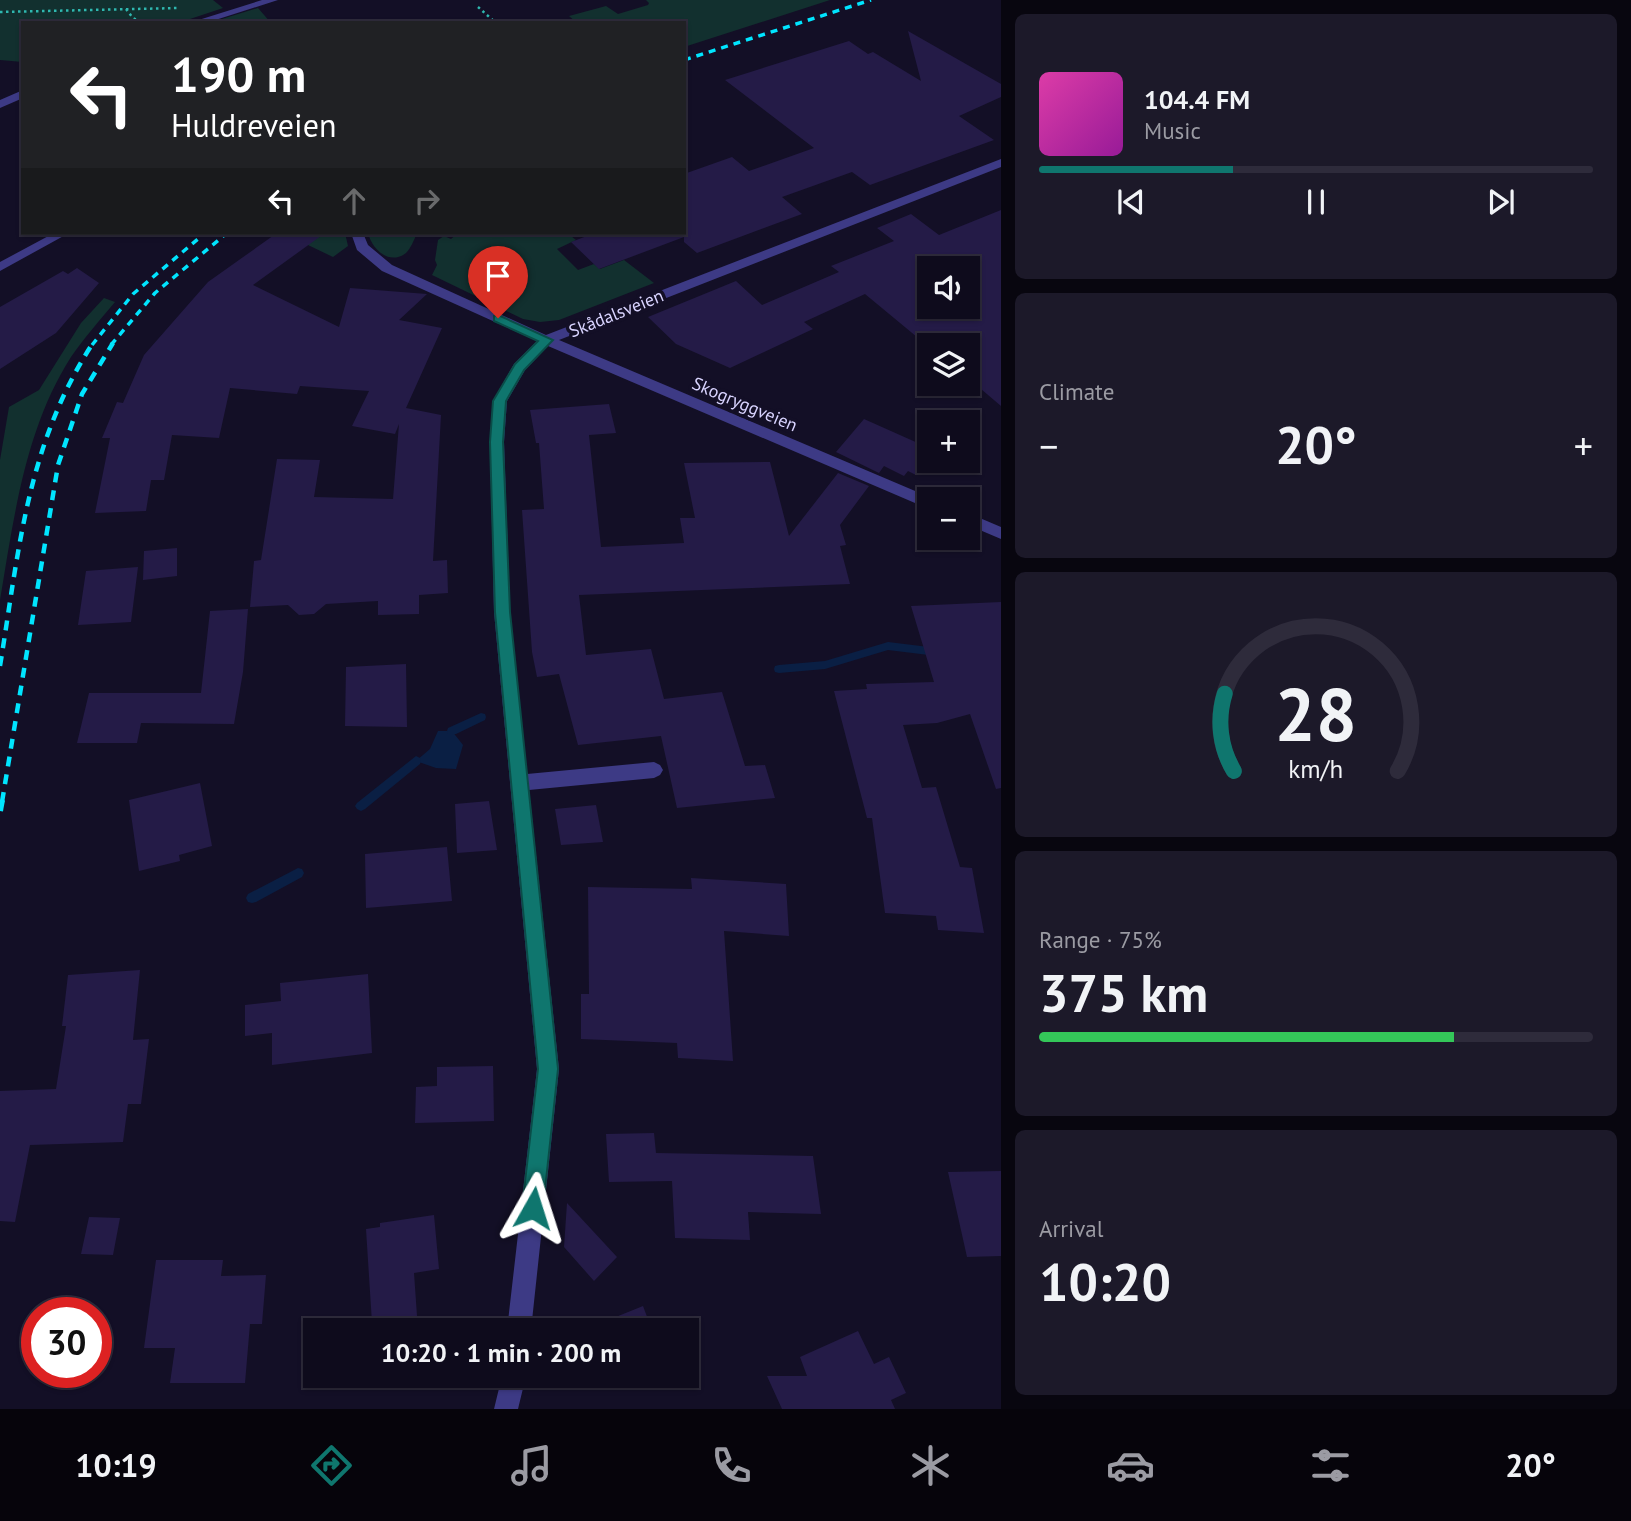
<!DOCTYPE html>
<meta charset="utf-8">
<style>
:root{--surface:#0e0b1c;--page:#1c1929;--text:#f1f3f6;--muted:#9b9ba3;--line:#2e2b3b;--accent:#0f766e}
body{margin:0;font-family:"PT Sans",sans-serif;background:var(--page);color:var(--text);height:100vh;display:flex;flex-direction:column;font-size:26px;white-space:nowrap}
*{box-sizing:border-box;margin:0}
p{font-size:23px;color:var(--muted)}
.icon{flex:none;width:38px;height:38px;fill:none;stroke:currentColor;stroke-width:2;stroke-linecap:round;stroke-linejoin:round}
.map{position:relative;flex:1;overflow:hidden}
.panel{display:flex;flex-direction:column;gap:14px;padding:14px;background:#08060f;width:630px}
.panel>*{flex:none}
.guide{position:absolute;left:21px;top:21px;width:665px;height:214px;border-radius:0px;box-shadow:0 2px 5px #0004,0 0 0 2px var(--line);background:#202124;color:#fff;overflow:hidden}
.controls{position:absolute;left:917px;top:256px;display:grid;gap:14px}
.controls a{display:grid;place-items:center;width:63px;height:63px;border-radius:0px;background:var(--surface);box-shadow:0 2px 5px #0004,0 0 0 2px var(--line);font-size:35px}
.speed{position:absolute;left:21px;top:1297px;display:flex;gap:14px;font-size:35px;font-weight:700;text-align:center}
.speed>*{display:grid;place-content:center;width:91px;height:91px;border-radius:50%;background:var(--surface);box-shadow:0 2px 5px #0004,0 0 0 2px var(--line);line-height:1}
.speed .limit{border:10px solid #d22;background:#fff;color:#111}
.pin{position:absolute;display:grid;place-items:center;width:60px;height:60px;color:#fff;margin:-72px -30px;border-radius:50% 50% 50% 0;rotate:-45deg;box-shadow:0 0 7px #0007}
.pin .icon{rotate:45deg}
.me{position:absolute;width:77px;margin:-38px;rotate:6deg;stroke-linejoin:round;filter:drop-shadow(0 0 5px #0008)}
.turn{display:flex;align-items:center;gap:24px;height:147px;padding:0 35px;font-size:32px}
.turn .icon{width:91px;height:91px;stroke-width:2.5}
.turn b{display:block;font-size:49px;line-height:60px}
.lanes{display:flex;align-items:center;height:66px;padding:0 35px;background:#0003;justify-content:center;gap:35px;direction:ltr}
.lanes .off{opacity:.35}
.big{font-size:52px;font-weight:700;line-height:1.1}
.panel .widget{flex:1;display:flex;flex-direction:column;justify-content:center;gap:10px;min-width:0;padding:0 24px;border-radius:10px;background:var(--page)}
.panel .dial{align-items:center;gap:0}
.dial svg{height:182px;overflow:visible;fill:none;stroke:var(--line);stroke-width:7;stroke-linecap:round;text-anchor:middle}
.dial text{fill:var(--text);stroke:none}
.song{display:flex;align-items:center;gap:21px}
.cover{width:84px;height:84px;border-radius:10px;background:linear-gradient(135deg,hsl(320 70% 55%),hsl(300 70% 35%))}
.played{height:7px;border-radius:4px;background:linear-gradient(90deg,var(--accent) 35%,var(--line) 35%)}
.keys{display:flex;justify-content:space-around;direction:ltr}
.heat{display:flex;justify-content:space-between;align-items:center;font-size:38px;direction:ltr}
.charge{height:10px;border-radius:5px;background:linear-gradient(90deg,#34c759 75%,var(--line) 0)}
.trip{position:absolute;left:303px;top:1318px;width:396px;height:70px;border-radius:0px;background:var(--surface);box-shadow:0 2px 5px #0004,0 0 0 2px var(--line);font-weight:700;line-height:70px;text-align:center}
.tab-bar{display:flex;height:112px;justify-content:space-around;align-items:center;background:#06040b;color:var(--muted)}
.tab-bar .icon{width:49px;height:49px}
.tab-bar .on{color:var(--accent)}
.tab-bar b{font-size:32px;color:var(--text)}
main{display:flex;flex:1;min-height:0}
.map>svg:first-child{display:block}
</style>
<main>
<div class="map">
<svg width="1001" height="1409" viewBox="0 0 1001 1409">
<rect width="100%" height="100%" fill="#130f26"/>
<path fill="#12302f" d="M 0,0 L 213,0 L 223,8 L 178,23 L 23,23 L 23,62 L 0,60 Z
M 646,0 L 830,0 L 684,47 L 684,23 L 577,23 L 569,16 L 606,6 L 618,14 L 648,5 L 649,3 Z
M 258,8 L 271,23 L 209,23 Z
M 283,233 L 307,233 L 312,235 L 345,233 L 348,246 L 333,257 Z
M 368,233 L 417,233 C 414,240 411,248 406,253 C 389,266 372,249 368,233 Z
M 458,233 L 567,233 L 576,240 L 557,249 L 578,270 L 594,264 L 600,269 L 624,260 L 654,283 L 559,320 L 540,322 L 523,319 L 432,275 L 437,265 L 435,260 L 438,240 L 444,236 L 451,239 Z
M 104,298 L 115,302 C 100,320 84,338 71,357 C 25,429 14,517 0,600 L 0,460 L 9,407 L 39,390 L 81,323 Z"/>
<path fill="#0a1f44" d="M 438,731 L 452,731 L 463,745 L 456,769 L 436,768 L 416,761 L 430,749 Z"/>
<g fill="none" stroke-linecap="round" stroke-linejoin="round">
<path fill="#0a1f44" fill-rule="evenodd" d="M 888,642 L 937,648 L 942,652 L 937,656 L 888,650 L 825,669 L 779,673 L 775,672 L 774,669 L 775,666 L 779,665 L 825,661 Z
M 481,713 L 485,714 L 486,717 L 485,720 L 456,734 L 448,734 L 447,731 L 448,728 Z
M 416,756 L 420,758 L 421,761 L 420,764 L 365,809 L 361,811 L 357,809 L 355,806 L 357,803 Z
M 298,868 L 302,869 L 304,873 L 302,877 L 256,902 L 252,903 L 248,902 L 246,898 L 248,894 Z"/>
</g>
<path fill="#241b47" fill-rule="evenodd" d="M 908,31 L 1001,84 L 1001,97 L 959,116 L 994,140 L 870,185 L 852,172 L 782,197 L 802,214 L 697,253 L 684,242 L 684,237 L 599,269 L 571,242 L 595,233 L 684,233 L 684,174 L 732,157 L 749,171 L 814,148 L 725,80 L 849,41 L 868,54 L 873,52 L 921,81 Z
M 1001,210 L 1001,406 L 968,378 L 968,345 L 929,347 L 865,294 L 804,322 L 813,329 L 730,368 L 676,344 L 648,317 L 736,281 L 762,305 L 839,272 L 831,266 L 894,241 L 877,228 L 911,214 L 939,235 ZM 929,268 L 968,268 L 968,306 L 929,306 Z
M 277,233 L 325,233 L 253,285 L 339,327 L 350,288 L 427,294 L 399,320 L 442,328 L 406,408 L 441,415 L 433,561 L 447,560 L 448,593 L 419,595 L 419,614 L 378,615 L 378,601 L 326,604 L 314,614 L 299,615 L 288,605 L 250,607 L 254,561 L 261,560 L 277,459 L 320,460 L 314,497 L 393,499 L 399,424 L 395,434 L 352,426 L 369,391 L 300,386 L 297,394 L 230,388 L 219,438 L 172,435 L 164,480 L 151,480 L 146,511 L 95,513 L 110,438 L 102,438 L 117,402 L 123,403 L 144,355 L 208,282 Z
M 77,268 L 99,283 L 56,333 L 0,369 L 0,307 L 63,271 L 68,274 Z
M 609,404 L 616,433 L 589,435 L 601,547 L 684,543 L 680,518 L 695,518 L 684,463 L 770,462 L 789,536 L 838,473 L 869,486 L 840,525 L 846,545 L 840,546 L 850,584 L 579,595 L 586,655 L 651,649 L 664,699 L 722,692 L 745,766 L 765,765 L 775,798 L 677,808 L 661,736 L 578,745 L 559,674 L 537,677 L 532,652 L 522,510 L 544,509 L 539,443 L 536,443 L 530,410 Z
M 864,419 L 929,448 L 929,458 L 916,475 L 908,471 L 904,476 L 884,466 L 879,473 L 836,452 Z
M 177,548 L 177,576 L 143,580 L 144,551 Z
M 138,567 L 131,622 L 78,625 L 86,571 Z
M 1001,602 L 1001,788 L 996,789 L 970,714 L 937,723 L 903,725 L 922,788 L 936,787 L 960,867 L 972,868 L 984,933 L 938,930 L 936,916 L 885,913 L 872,818 L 867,818 L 834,691 L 867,689 L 866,684 L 934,682 L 911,606 Z
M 248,609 L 243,672 L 234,724 L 141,723 L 137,743 L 77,743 L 89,693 L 201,693 L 210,611 Z
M 406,664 L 407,727 L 345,726 L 346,667 Z
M 200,783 L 212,846 L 179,855 L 180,861 L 139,871 L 129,800 Z
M 489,801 L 497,850 L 457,853 L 455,804 Z
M 596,805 L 603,842 L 561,845 L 555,809 Z
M 447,847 L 452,901 L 366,908 L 365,854 Z
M 691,878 L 786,884 L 789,936 L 724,931 L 733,1061 L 678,1058 L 677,1043 L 581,1039 L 581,994 L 589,994 L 588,887 L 692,889 Z
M 140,970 L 133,1040 L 149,1039 L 141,1104 L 128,1104 L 123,1142 L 30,1145 L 15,1222 L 0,1221 L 0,1091 L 56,1089 L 66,1026 L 62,1026 L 68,975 Z
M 368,974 L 372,1053 L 272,1065 L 272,1033 L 245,1036 L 245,1005 L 281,1001 L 280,983 Z
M 493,1066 L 494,1121 L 415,1123 L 416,1087 L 437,1086 L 437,1067 Z
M 654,1133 L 656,1153 L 813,1156 L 821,1214 L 748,1212 L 750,1240 L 675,1238 L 672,1181 L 609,1182 L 606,1134 Z
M 1001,1171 L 1001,1256 L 967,1257 L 948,1172 Z
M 567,1203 L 617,1257 L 594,1281 L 564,1247 Z
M 434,1215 L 439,1269 L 414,1273 L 418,1330 L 346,1330 L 372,1323 L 366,1229 L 380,1227 L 380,1223 Z
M 89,1217 L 120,1218 L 113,1255 L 81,1254 Z
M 156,1260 L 223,1260 L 221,1276 L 266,1275 L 262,1324 L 250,1324 L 245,1383 L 170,1383 L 175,1348 L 144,1348 Z
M 643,1306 L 652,1330 L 597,1330 L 596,1325 Z
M 858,1331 L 874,1364 L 889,1357 L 906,1393 L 891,1400 L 895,1409 L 782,1409 L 767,1376 L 807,1376 L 800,1357 Z
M 349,1376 L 421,1376 L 349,1386 Z
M 614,1376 L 654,1376 L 620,1390 Z"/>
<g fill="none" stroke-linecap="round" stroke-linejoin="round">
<path stroke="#2fb8b0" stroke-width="2.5" stroke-dasharray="2.5 3.5" stroke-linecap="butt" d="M 478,7 L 496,23
M 126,9 L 133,18 L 143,23
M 0,12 L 179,8"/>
<path fill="#3d3a85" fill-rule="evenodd" d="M 262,0 L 278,0 L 206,23 L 189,23 Z
M 23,90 L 23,98 L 0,108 L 0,100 Z
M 1001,159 L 1001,167 L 559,340 L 934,499 L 929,499 L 929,509 L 548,346 L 525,370 L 507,401 L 504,442 L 510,612 L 527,774 L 654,762 L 660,765 L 663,770 L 660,775 L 654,778 L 529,790 L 559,1069 L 531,1330 L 507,1330 L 537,1069 L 494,612 L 490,442 L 493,401 L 514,364 L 537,341 L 382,271 L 357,250 L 351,233 L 363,233 L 368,245 L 392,265 L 546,335 Z
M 54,233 L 69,233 L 0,271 L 0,262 Z
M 968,513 L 1001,527 L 1001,539 L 968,525 Z
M 502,1376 L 526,1376 L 518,1409 L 494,1409 Z"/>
<path stroke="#00e5ff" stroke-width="3.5" stroke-dasharray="7 6" stroke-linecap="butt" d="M 684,60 L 871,0
M 92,345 L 133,294 L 205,233
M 111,345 L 155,293 L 227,233"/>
<path stroke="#00e5ff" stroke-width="4.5" stroke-dasharray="10 8" stroke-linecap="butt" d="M 0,666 C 19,550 27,444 93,343
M 2,802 L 58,465 L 82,394 L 113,343"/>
<path stroke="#00e5ff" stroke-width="6" stroke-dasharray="13 10" stroke-linecap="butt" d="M 0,811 L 2,800"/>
</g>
<path fill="#0f766e" stroke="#0a4d48" stroke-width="2" d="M 498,315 L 553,340 L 524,370 L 506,401 L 503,442 L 510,612 L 558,1069 L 543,1208 L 540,1215 L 533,1218 L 525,1215 L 522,1208 L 538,1069 L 495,612 L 490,442 L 493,401 L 515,364 L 538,341 L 494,321 L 494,316 Z"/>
<g text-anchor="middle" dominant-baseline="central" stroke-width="7" stroke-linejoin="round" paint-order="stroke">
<g font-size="18" fill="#d9d4ff" stroke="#130f26">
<text transform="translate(616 313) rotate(-22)">Skådalsveien</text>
<text transform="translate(745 404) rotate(23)">Skogryggveien</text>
</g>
</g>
</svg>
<div class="controls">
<a><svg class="icon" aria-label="sound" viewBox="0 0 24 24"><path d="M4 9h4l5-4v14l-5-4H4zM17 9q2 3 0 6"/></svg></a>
<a><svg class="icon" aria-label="layers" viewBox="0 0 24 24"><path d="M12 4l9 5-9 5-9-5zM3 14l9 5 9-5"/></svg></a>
<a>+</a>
<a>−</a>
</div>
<div class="speed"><div class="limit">30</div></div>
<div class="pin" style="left:498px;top:318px;background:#d93025"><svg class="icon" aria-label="arrive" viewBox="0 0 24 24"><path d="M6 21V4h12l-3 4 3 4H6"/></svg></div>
<svg class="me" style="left:533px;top:1208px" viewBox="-20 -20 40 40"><path d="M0-17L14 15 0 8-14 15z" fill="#0f766e" stroke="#fff" stroke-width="4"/></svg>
<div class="trip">10:20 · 1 min · 200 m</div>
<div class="guide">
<div class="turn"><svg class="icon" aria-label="left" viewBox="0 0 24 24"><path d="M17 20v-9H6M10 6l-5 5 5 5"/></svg><div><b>190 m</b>Huldreveien</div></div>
<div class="lanes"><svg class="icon" aria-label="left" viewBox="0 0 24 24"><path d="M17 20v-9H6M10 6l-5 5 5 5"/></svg><svg class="icon off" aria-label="ahead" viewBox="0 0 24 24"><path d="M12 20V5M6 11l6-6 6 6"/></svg><svg class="icon off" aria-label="right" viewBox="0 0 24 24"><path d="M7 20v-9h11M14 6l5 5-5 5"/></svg></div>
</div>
</div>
<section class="panel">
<div class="widget">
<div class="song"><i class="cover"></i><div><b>104.4 FM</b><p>Music</p></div></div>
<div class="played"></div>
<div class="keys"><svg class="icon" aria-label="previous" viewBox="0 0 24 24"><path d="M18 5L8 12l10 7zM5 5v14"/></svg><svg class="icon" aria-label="pause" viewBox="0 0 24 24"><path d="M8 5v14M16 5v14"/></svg><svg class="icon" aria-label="next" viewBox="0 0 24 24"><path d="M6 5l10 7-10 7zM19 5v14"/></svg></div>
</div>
<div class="widget"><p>Climate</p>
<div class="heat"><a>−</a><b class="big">20°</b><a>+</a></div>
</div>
<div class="widget dial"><svg viewBox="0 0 100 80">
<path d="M14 69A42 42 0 1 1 86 69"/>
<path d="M14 69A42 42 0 0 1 10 35" stroke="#0f766e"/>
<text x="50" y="56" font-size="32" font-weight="700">28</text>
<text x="50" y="72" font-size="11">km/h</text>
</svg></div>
<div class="widget"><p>Range · 75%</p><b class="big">375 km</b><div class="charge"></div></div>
<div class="widget"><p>Arrival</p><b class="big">10:20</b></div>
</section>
</main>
<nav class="tab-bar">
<b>10:19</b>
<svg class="icon on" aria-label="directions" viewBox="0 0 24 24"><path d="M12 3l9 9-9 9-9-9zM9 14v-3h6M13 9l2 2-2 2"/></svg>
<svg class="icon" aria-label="music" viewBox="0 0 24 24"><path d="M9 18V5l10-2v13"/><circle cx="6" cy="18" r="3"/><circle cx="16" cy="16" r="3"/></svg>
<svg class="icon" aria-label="phone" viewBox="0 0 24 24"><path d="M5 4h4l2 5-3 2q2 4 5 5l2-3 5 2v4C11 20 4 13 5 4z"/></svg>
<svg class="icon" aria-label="climate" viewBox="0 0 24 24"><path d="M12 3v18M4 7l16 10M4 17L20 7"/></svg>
<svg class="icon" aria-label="car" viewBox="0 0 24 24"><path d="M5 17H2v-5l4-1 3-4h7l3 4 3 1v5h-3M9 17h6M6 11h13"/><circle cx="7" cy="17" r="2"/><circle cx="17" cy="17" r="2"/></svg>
<svg class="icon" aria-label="filters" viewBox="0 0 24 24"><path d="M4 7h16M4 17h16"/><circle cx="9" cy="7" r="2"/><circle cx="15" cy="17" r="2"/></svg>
<b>20°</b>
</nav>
